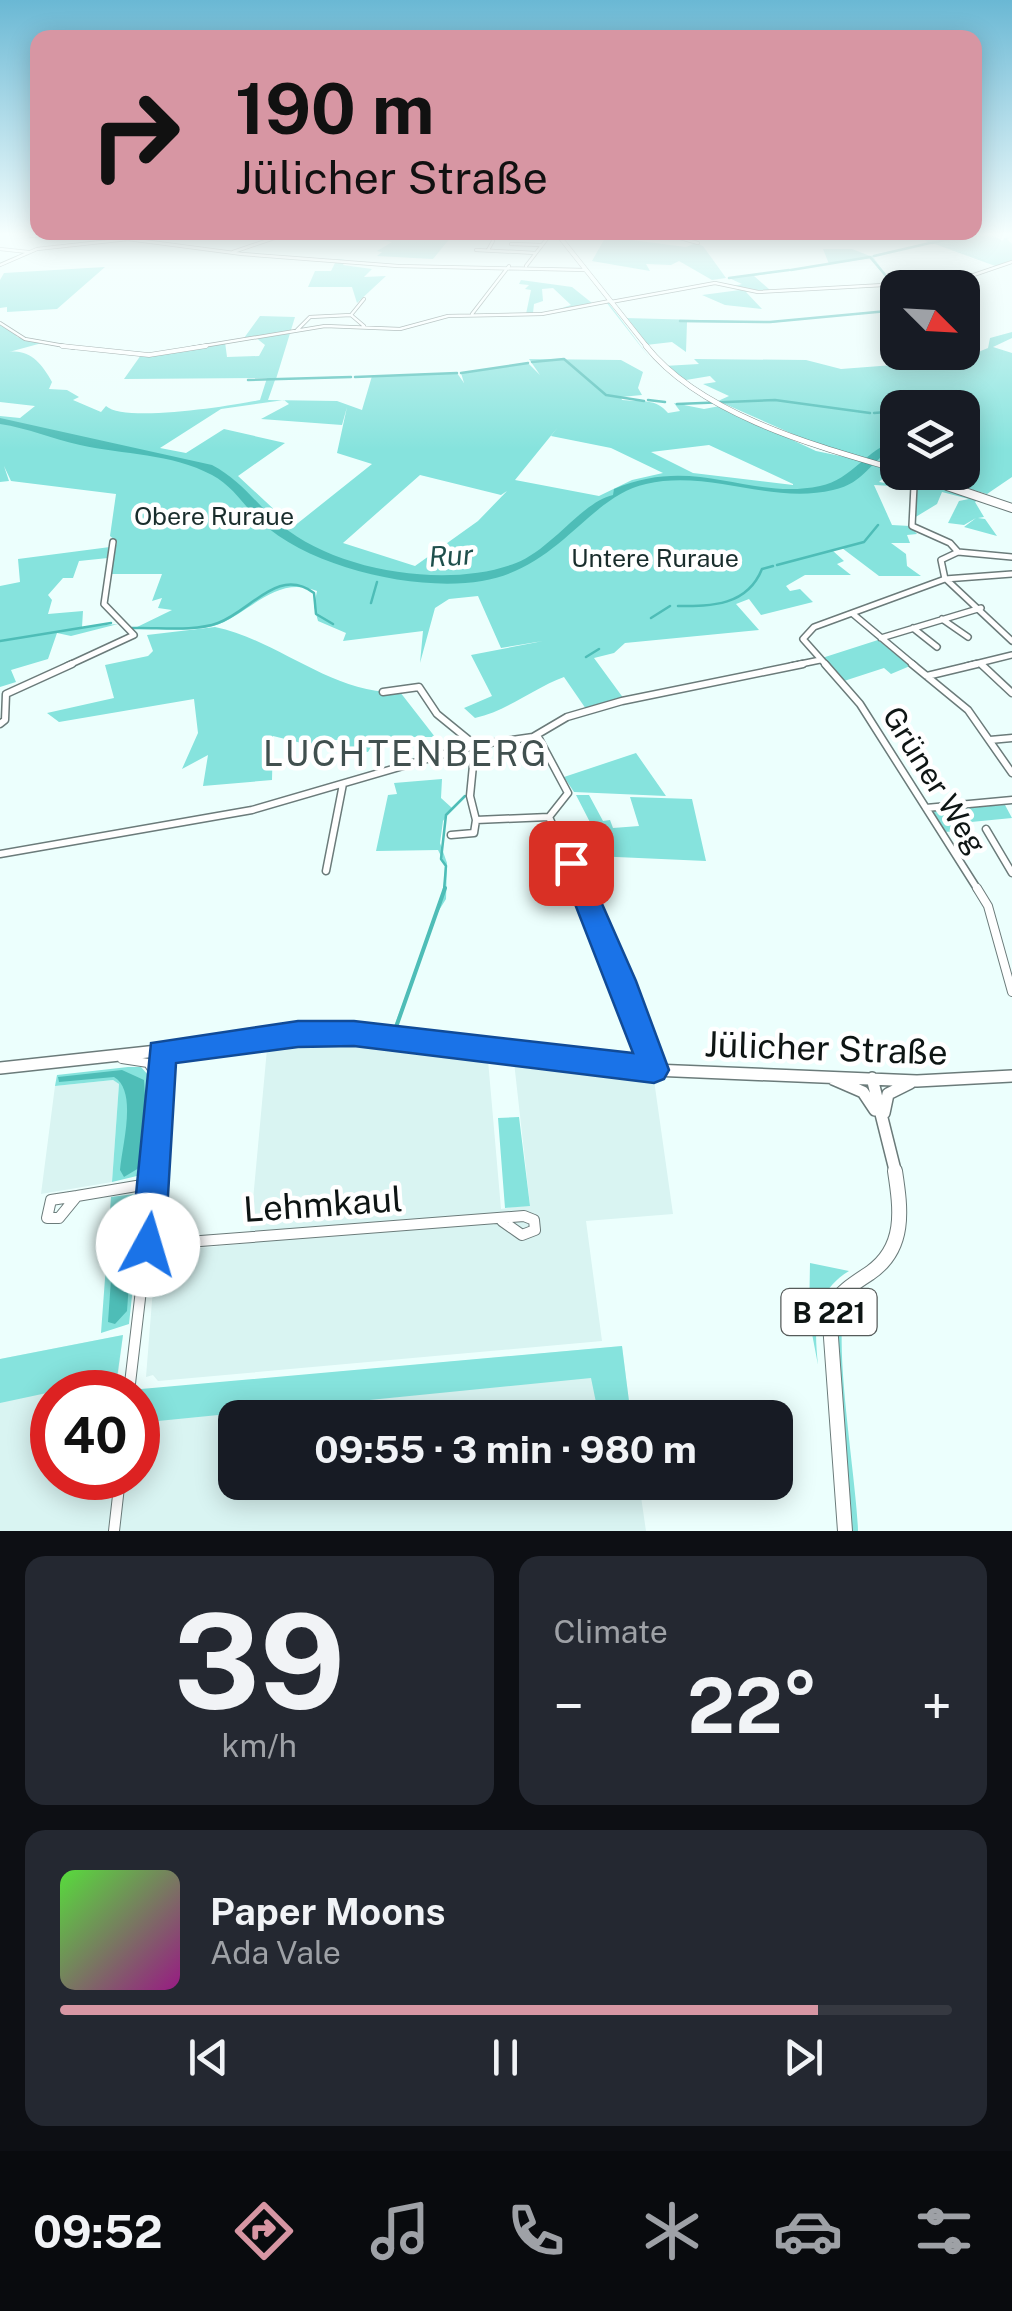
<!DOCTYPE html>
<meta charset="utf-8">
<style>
:root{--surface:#171b24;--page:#242831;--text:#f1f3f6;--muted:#9ea1a6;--line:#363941;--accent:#d796a3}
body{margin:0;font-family:"Public Sans",sans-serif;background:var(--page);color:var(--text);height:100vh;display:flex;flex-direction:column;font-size:38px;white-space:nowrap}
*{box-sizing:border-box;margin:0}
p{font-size:32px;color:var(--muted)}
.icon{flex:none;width:55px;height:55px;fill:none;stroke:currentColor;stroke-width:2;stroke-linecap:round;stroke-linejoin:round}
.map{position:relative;height:1531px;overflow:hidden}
.details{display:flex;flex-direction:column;gap:25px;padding:25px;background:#0d0f14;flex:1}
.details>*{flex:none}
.hud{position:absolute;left:30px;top:30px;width:952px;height:210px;border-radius:20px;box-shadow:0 5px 25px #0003;background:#d796a3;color:#111;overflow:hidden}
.needle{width:65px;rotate:114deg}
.tools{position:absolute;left:880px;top:270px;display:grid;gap:20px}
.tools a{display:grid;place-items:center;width:100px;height:100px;border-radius:20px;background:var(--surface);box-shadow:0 5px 25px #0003;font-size:50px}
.speed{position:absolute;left:30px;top:1370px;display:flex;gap:20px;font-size:50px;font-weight:700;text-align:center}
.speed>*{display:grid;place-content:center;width:130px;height:130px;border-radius:50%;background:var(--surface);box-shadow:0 5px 25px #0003;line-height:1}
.speed .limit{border:15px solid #d22;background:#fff;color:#111}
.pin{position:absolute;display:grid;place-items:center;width:85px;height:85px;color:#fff;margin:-42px;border-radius:20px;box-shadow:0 5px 15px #0006}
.me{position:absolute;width:110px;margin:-55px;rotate:6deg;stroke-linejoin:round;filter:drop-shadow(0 0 8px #0008)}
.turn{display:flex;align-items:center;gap:35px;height:210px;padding:0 40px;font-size:45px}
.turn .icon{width:130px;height:130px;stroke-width:2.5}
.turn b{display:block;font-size:70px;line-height:85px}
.big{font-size:75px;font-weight:700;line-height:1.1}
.details .tile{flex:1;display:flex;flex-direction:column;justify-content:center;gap:15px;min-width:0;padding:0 35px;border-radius:20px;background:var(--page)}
.details .dial{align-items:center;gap:0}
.dial b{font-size:130px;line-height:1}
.song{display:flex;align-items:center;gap:30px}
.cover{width:120px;height:120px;border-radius:15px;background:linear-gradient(135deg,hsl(110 70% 55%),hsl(310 70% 35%))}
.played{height:10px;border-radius:5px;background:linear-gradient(90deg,var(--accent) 85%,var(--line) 85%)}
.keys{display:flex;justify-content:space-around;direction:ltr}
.heat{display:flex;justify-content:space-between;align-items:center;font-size:55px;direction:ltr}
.details .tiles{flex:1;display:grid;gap:25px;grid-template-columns:1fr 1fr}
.tile:last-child{grid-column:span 2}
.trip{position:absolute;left:218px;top:1400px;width:575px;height:100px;border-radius:20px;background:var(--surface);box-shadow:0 5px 25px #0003;font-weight:700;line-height:100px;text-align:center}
.tabs{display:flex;height:160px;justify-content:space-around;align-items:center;background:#090b0e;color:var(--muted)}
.tabs .icon{width:70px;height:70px}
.tabs .active{color:var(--accent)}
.tabs b{font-size:45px;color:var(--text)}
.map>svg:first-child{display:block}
</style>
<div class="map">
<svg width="1012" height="1531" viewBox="0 0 1012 1531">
<rect width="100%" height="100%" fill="#ecfffd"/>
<path fill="#d9f4f2" d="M 334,1045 L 392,1046 L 488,1060 L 501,1209 L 530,1205 L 514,1062 L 529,1069 L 654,1080 L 673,1214 L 586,1221 L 602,1341 L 158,1381 L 153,1375 L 146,1377 L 155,1263 L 162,1252 L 249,1243 L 267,1049 Z
M 113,1080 L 119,1084 L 112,1182 L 41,1194 L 55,1086 Z
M 123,1335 L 116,1392 L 52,1392 L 52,1478 L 138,1478 L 138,1392 L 120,1392 L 622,1346 L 631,1417 L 235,1418 L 235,1482 L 639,1483 L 646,1531 L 0,1531 L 0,1359 Z"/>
<path fill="#86e3dd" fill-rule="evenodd" d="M 381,236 L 452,236 L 433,259 L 377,256 L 382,252 L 377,251 L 392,242 L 378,239 Z
M 599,236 L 635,236 L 632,240 L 686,247 L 696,243 L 703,246 L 726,278 L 712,280 L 679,261 L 671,265 L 646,264 L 650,271 L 592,261 L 605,238 Z
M 918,236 L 994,236 L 1003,241 L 1004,238 L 1012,237 L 1007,239 L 1012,244 L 1012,262 L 998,267 L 932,243 L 873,257 L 893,284 L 871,258 L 791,270 L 829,264 L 823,249 L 852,249 L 870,256 L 929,243 Z
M 337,259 L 346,260 L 343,265 L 372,269 L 364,277 L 386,276 L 357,303 L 352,287 L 308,287 L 315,271 L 331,271 Z
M 105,267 L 57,309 L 7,312 L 7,307 L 0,308 L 0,280 L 4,273 Z
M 790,270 L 754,276 L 770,290 L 746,292 L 762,309 L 725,305 L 702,295 L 740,290 L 734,286 L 742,284 L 729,278 Z
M 521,280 L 572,287 L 592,303 L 608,302 L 649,357 L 606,302 L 556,310 L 571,305 L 553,288 L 542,289 L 543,301 L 534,304 L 533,313 L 526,314 L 531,290 L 525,289 L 529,285 L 519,284 Z
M 898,309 L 769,323 L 687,322 L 686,352 L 672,342 L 646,345 L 625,318 L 773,322 Z
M 260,316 L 295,317 L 276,379 L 353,376 L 275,380 L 268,400 L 337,401 L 362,410 L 372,376 L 457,373 L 464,383 L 461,373 L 528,363 L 540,375 L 529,359 L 621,360 L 643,372 L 638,388 L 642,395 L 621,397 L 622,400 C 642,402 656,398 668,413 L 680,411 L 674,403 L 704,409 L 720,406 L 816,451 L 845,457 L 718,401 L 729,396 L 703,384 L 716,382 L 710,376 L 686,380 L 664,366 L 699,364 L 694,359 L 806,360 L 841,369 L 959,360 L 988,348 L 990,338 L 1012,332 L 1012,338 L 993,347 L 1012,353 L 1012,477 L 987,494 L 915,473 L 962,472 L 962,408 L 898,408 L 897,468 L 890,469 L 910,482 L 890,472 L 879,482 L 910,487 L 874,485 L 892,525 L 910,526 L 917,534 L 907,535 L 910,543 L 891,543 L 906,554 L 907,566 L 921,576 L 879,576 L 842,548 L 832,550 L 844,561 L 837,564 L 851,575 L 805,575 L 786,586 L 790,591 L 800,589 L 813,602 L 761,615 L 749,599 L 736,604 L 759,630 L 625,643 L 614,653 L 594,658 L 624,699 L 586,709 L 564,677 C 532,689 507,711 475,718 L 464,708 L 492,696 L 471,655 L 543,641 L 501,648 L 478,596 L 449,599 L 435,608 L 420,663 L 423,631 L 343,641 L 346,633 L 318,621 L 314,606 L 317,591 C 277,575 253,610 219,624 C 196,633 158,628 133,629 L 172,610 L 158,608 L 162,598 L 152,601 L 162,574 L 108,574 L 117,542 L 110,536 L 116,494 L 11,481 L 4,466 L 9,481 L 0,482 L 0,416 L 20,418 L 35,406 L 0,402 L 0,323 L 13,329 L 17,337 L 42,343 L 9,352 C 30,349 42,364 52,382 L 49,389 L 67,390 L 79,397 L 73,400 L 101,412 L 106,406 C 124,423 231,406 260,400 L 267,378 L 124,379 L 141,355 L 225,342 L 227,357 L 259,356 L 265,345 L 255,337 L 244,338 ZM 284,400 L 289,404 L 261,419 L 342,425 L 347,407 L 337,453 L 372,464 L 293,527 L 238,476 L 285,443 L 224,429 L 186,453 L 160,448 L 221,409 ZM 558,427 L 551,436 L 611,448 L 663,473 L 632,480 L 599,496 L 515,480 ZM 709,445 L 793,484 L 793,485 L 693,473 L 651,452 ZM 420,475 L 501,495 L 507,491 L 478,521 L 415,566 L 343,543 Z
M 917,477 L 982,496 L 975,502 L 984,517 L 978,518 L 985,519 L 997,536 L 964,527 L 976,518 L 964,525 L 948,523 L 959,501 L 969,499 L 942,492 L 937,504 L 914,518 Z
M 110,547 L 108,558 L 79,561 L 73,578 L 63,578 L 48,595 L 52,600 L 48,614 L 83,611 L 82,627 L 118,624 L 71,636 L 57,633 L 48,659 L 11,670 L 16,682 L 0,687 L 0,586 L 20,582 L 18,559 Z
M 215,627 C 279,640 332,695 400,692 L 435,737 L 377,737 L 368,752 L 337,747 L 338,740 L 331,740 L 322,748 L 273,736 L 272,780 L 203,786 L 208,755 L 182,769 L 198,733 L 194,699 L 59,722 L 47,713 L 114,698 L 105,665 L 148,656 L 153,651 L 147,635 Z
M 878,640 L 910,666 L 891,674 L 884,668 L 844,681 L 822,658 Z
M 636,753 L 666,796 L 574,792 L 564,777 Z
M 442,779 L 441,798 L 452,808 L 443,821 L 440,843 L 447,863 L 446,899 L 433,920 L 397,1027 L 472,1040 L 471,1045 L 410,1035 L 167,1042 L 284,1028 L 393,1029 L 443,898 L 445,864 L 438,850 L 376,851 L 388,795 L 397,794 L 394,783 Z
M 576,795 L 589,795 L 603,821 L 610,820 L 613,828 L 639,826 L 630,797 L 692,799 L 706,861 L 594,856 L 603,877 L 580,876 L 573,861 L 593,856 L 582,834 L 594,830 Z
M 1005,805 L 1012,818 L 971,822 L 974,830 L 944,832 L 931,810 Z
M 128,1067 L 141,1067 L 149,1076 L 149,1146 L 141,1175 L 112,1182 L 119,1084 L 113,1080 L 55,1086 L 57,1075 Z
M 519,1117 L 530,1206 L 505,1208 L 498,1118 Z
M 143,1193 L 129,1324 L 101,1333 L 111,1197 Z
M 810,1263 L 849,1271 C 813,1293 814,1326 818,1365 L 809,1318 Z
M 856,1290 C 853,1297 848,1304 845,1311 C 833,1343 857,1485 858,1531 L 851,1531 L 835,1327 L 840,1307 Z
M 123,1335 L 117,1378 L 0,1403 L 0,1359 Z
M 622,1346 L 631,1417 L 599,1417 L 591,1378 L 138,1423 L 141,1389 Z"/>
<path fill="#4ebdb7" d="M 0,418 L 212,465 C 242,481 256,504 281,525 C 337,572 449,589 516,563 C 552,549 582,502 613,495 L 614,489 C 696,454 749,501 820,486 C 853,479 866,449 897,440 L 898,446 C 869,460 866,483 833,490 C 771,505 710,469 646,484 C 588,497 560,568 482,581 C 416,592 311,568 261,522 C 244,506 234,487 212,475 C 171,453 124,455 80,445 C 52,439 28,428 0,424 Z
M 122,1070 L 144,1080 L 146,1111 L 139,1168 L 124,1177 L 120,1170 C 122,1145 138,1091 114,1077 L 59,1082 L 58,1077 Z
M 135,1200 L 127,1311 L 115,1324 L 108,1322 L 116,1209 L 119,1203 Z"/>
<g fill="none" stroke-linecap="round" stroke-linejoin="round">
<path stroke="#4ebdb7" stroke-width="2.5" d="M 932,243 L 962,236
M 874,256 L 930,243
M 791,270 L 870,257 L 892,283
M 729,278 L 789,270
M 680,321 L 770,322 L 898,310
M 532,362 L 564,359 L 606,395 L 644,401
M 461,373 L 528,363
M 355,377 L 457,373
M 248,380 L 351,377
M 648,400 L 665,402
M 677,404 L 775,400 L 870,413
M 874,413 L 898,411
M 777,565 L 864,542 L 878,525
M 371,603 L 377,582
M 678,606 C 712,606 747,606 762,569 L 773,566
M 651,618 L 670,606
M 132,628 C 157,627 194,632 218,623 C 251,611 278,566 314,593 L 316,614 L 333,624
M 0,641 L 111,623
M 586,657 L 599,649
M 444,890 L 446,866 L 441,859 L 446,815 L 465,796"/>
<path stroke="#4ebdb7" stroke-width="4" d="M 395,1030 L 445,888"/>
<g stroke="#6b7b7a" stroke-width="4">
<path id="minor-far5" d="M 31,236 L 63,236
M 673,236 L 698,243
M 148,237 L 173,236
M 511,244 L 542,245
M 0,249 L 28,252
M 476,250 L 536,253
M 488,250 L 493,241
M 233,252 L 280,236
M 0,265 L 37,249 L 128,239 L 242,254 L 398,266 L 586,270
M 526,266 L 549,236
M 611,302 L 715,283 L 758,292 L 956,281 L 1012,262
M 472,314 L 509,266
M 351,315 L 364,299
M 0,323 L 25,339 L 76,348
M 297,330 L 310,317 L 351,315 L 364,326
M 191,348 L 325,326 L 400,329 L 448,316 L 542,314 L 610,301"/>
</g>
<g stroke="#6b7b7a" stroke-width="5">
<path id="minor-far4" d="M 62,346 L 149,355 L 206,346
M 914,489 L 915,475"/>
</g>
<g stroke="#6b7b7a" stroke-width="8">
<path id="minor-far3" d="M 914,486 L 912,526 L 950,543 L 958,552
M 945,579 L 941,560 L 958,552 L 1012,557
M 947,580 L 1012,641
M 853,614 L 915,666
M 942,619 L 968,637
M 913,628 L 937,647
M 881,638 L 981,608
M 980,663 L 983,666
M 67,666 L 134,635 L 104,604 L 113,542
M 791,666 L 820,660
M 827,666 L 803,639 L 814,627 L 945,579 L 1012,574
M 967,666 L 1012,655"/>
</g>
<g stroke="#6b7b7a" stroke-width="9">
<path id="minor-far2" d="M 825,664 L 860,704 L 978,890
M 912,664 L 968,710 L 1012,773
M 981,664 L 1012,693
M 927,676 L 977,664
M 383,692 L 419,687 L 437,714 L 475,745
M 0,724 L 5,720 L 6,694 L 72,664
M 537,735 L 568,793 L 549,817
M 990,740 L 1012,738
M 475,745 L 470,796 L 476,820 L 549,817
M 926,808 L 1012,800
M 549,817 L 582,890
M 986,829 L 1012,873
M 451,835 L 474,833 L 476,820
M 0,854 L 252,810 L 475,745 L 533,737 L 567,717 L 622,701 L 803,664
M 326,871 L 343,784"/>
</g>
<g stroke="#6b7b7a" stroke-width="10">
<path id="minor-far1" d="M 581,888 L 622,981 L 653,1068
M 977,888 L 988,906 L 1012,992
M 122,1059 L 148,1063 L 159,1081
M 154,1174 L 161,1052"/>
</g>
<g stroke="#6b7b7a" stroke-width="12">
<path id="minor" d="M 77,1196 L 59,1218 L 47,1218 L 51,1200 Z
M 77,1196 L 154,1183
M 148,1245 L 524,1216 L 534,1220 L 535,1230 L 522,1235 L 502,1221
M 129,1392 L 155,1171
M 114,1531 L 120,1478"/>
</g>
<g stroke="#6b7b7a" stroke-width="5">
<path id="major-far4" d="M 559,236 L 648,348"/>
</g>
<g stroke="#6b7b7a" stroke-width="6">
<path id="major-far3" d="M 646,346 C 701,415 816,446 898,470
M 906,472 L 955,489"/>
</g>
<g stroke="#6b7b7a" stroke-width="10">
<path id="major-far2" d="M 947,486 L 1012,508"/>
</g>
<g stroke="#6b7b7a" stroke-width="14">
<path id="major-far1" d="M 0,1068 L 322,1033 L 414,1038 L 549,1060 L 653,1070 L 917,1081 L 1012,1076
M 872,1078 L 896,1174
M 833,1079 L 863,1092 L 875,1110
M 884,1113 L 888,1094 L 910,1083"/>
</g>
<g stroke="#6b7b7a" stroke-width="16">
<path id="major" d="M 845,1531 L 829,1310 C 839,1293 853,1284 870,1273 C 906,1248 901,1210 895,1171"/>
</g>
<use href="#minor-far5" stroke="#fff" stroke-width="2.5"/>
<use href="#minor-far4" stroke="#fff" stroke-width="4"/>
<use href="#minor-far3" stroke="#fff" stroke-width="5"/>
<use href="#minor-far2" stroke="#fff" stroke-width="6"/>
<use href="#minor-far1" stroke="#fff" stroke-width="8"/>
<use href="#minor" stroke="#fff" stroke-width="10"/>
<use href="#major-far4" stroke="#fff" stroke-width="4"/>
<use href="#major-far3" stroke="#fff" stroke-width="5"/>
<use href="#major-far2" stroke="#fff" stroke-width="8"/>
<use href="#major-far1" stroke="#fff" stroke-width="11"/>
<use href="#major" stroke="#fff" stroke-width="14"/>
</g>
<linearGradient id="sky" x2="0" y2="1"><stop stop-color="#6ab8d4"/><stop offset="0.52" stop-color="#f6fffe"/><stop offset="1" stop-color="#f6fffe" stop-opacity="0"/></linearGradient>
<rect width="1012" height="450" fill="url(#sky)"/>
<path fill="#1a73e8" stroke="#114b97" stroke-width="2.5" d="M 571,853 L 584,863 L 636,981 L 669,1070 L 664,1079 L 654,1083 L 354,1046 L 298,1047 L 176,1063 L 165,1245 L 160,1257 L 148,1262 L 136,1257 L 131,1245 L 151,1043 L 298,1021 L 354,1021 L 633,1053 L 559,863 Z"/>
<g text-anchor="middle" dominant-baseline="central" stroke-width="9" stroke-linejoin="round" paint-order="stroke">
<g font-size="25" fill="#192d2c" stroke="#fff">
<text x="214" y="516">Obere Ruraue</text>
<text x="655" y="558">Untere Ruraue</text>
</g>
<g font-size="28" font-style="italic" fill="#1f4f4c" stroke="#fff">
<text transform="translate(451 555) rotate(-3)">Rur</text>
</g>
<rect fill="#fff" stroke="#565b5a" stroke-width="2.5" x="781.5" y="1289" width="95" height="46" rx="8"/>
<g font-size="28" font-weight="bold" fill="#0e1514">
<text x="829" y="1312">B 221</text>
</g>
<g font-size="30" fill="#0e1514" stroke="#fff">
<text transform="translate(935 780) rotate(58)">Grüner Weg</text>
</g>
<g font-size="35" letter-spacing="2.5" fill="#41504f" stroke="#fff">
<text x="406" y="753">LUCHTENBERG</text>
</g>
<g font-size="35" fill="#0e1514" stroke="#fff">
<text transform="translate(826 1048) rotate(2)">Jülicher Straße</text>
<text transform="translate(323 1204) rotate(-4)">Lehmkaul</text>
</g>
</g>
</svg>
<div class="tools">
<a><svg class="needle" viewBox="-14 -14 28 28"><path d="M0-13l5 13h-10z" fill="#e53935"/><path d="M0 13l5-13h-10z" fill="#9ea1a6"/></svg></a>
<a><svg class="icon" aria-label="layers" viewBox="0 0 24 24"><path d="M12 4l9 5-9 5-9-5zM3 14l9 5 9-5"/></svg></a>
</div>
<div class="speed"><div class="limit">40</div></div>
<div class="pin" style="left:571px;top:863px;background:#d93025"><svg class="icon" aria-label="arrive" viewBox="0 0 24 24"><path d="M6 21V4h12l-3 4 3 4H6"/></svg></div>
<svg class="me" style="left:148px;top:1245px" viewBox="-20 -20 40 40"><circle r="19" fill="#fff"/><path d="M0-13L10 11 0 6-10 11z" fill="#1a73e8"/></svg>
<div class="trip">09:55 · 3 min · 980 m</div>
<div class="hud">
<div class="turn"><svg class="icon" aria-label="right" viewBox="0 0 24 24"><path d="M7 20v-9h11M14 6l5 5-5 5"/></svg><div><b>190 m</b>Jülicher Straße</div></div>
</div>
</div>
<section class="details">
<div class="tiles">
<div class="tile dial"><b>39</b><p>km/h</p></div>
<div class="tile"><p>Climate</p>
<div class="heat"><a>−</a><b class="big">22°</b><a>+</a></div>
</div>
<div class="tile">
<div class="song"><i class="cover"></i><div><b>Paper Moons</b><p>Ada Vale</p></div></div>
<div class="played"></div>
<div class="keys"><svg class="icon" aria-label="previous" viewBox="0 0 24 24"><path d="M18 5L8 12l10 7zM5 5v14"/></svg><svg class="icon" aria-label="pause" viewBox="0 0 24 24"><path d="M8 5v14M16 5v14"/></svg><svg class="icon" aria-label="next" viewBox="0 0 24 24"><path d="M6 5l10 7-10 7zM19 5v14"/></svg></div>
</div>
</div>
</section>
<nav class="tabs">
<b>09:52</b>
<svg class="icon active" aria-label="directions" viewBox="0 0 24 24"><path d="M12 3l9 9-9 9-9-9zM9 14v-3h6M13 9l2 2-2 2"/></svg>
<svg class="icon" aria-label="music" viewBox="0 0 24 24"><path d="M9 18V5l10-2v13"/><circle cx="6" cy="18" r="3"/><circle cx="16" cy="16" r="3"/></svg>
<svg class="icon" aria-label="phone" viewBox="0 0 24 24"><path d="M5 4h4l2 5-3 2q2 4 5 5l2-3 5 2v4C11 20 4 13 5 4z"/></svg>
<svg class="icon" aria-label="climate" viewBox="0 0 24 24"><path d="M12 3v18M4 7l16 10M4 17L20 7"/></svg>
<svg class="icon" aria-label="car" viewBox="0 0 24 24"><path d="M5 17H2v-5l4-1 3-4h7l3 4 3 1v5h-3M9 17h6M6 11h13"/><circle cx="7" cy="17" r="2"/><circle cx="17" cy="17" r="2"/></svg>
<svg class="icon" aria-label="filters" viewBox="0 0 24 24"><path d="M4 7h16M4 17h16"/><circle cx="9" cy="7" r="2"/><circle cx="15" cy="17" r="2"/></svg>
</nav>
